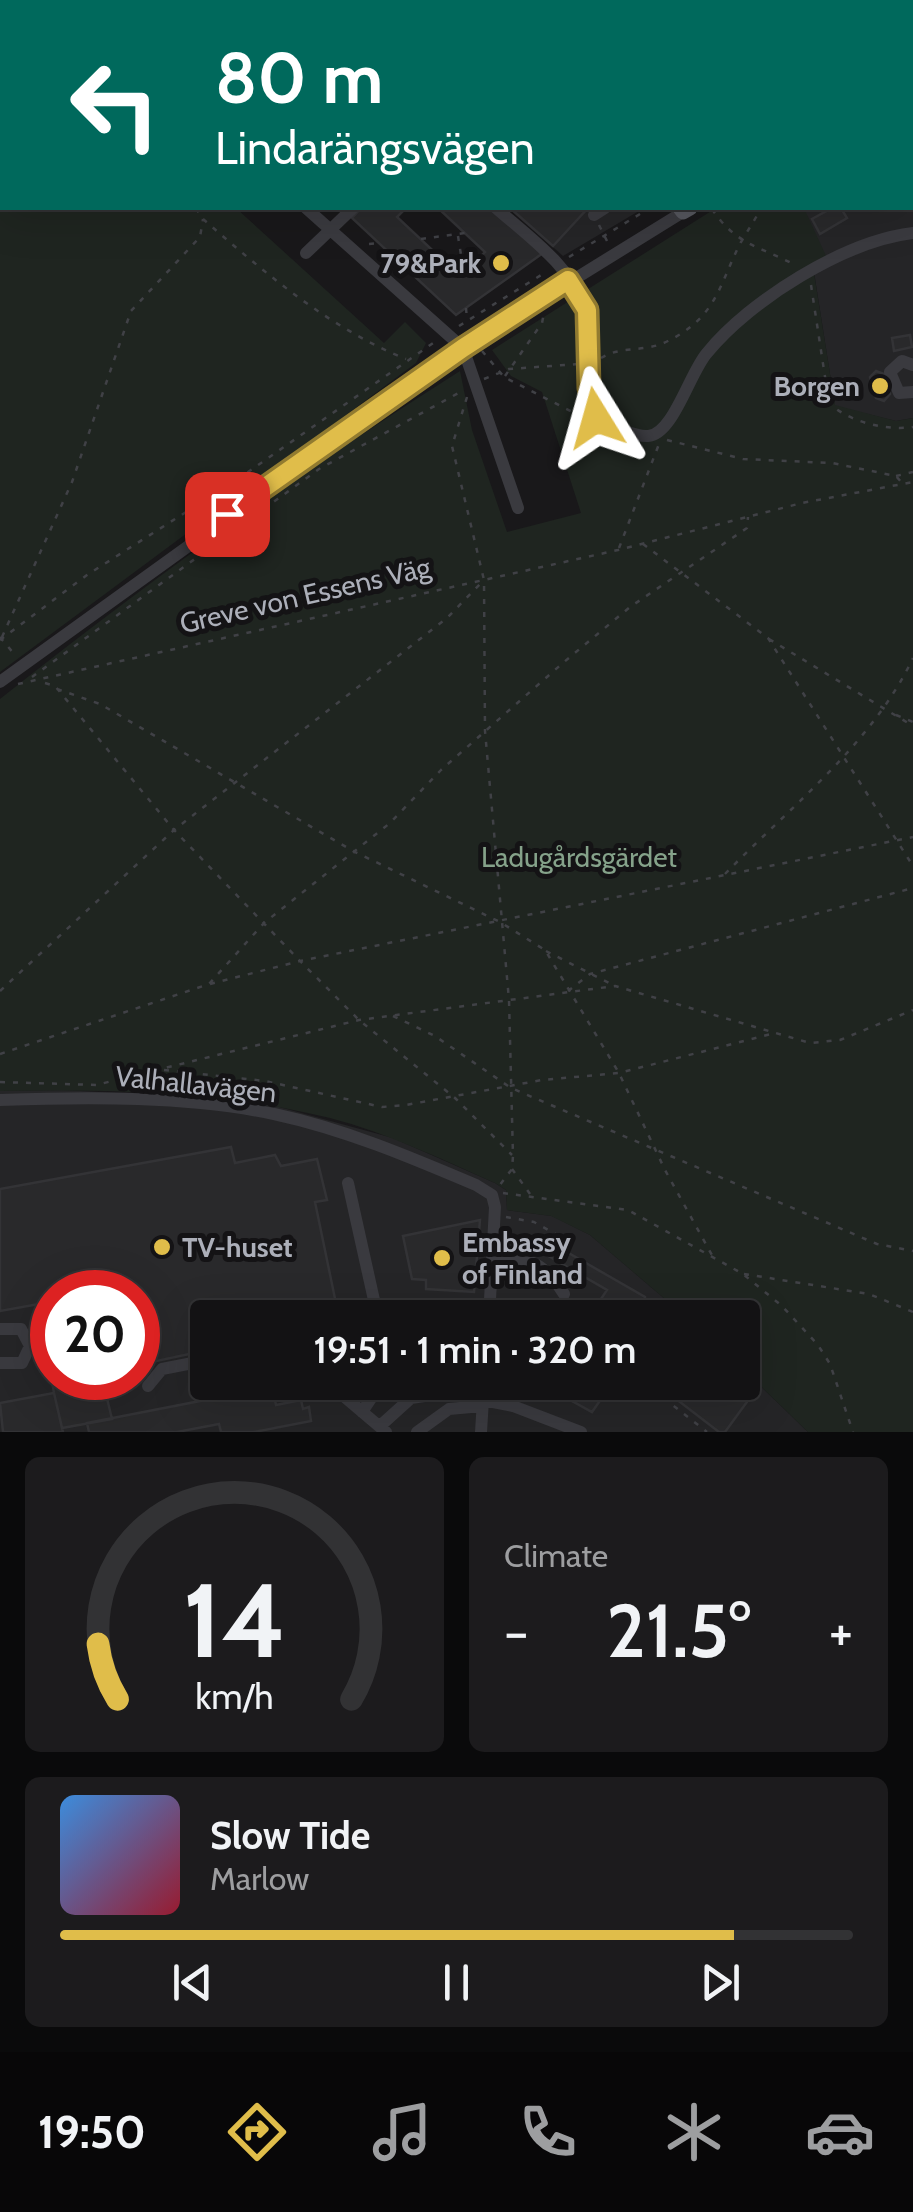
<!DOCTYPE html>
<meta charset="utf-8">
<style>
:root{--surface:#131214;--page:#1c1b1d;--text:#f1f3f6;--muted:#9d9ea0;--line:#323234;--accent:#e0bd4a}
body{margin:0;font-family:Cabin,sans-serif;background:var(--page);color:var(--text);height:100vh;display:flex;flex-direction:column;font-size:38px;white-space:nowrap}
*{box-sizing:border-box;margin:0}
p{font-size:32px;color:var(--muted)}
.icon{flex:none;width:55px;height:55px;fill:none;stroke:currentColor;stroke-width:2;stroke-linecap:round;stroke-linejoin:round}
.map{position:relative;height:1432px;overflow:hidden}
.drawer{display:flex;flex-direction:column;gap:25px;padding:25px;background:#0a0a0b;flex:1}
.drawer>*{flex:none}
.hud{position:absolute;left:0px;top:0px;width:915px;height:210px;box-shadow:0 10px 40px #0002,0 0 0 2px var(--line);background:#00695c;color:#fff;overflow:hidden}
.speed{position:absolute;left:30px;top:1270px;display:flex;gap:20px;font-size:50px;font-weight:700;text-align:center}
.speed>*{display:grid;place-content:center;width:130px;height:130px;border-radius:50%;background:var(--surface);box-shadow:0 10px 40px #0002,0 0 0 2px var(--line);line-height:1}
.speed .limit{border:15px solid #d22;background:#fff;color:#111}
.pin{position:absolute;display:grid;place-items:center;width:85px;height:85px;color:#fff;margin:-42px;border-radius:20px;box-shadow:0 5px 15px #0006}
.me{position:absolute;width:110px;margin:-55px;rotate:352deg;stroke-linejoin:round;filter:drop-shadow(0 0 8px #0008)}
.turn{display:flex;align-items:center;gap:35px;height:210px;padding:0 50px;font-size:45px}
.turn .icon{width:130px;height:130px;stroke-width:2.5}
.turn b{display:block;font-size:70px;line-height:85px}
.big{font-size:75px;font-weight:600;line-height:1.1}
.drawer .card{flex:1;display:flex;flex-direction:column;justify-content:center;gap:15px;min-width:0;padding:0 35px;border-radius:15px;background:var(--page)}
.drawer .dial{align-items:center;gap:0}
.dial svg{height:260px;overflow:visible;fill:none;stroke:var(--line);stroke-width:7;stroke-linecap:round;text-anchor:middle}
.dial text{fill:var(--text);stroke:none}
.song{display:flex;align-items:center;gap:30px}
.cover{width:120px;height:120px;border-radius:15px;background:linear-gradient(135deg,hsl(210 70% 55%),hsl(350 70% 35%))}
.played{height:10px;border-radius:5px;background:linear-gradient(90deg,var(--accent) 85%,var(--line) 85%)}
.keys{display:flex;justify-content:space-around;direction:ltr}
.heat{display:flex;justify-content:space-between;align-items:center;font-size:55px;direction:ltr}
.drawer .tiles{flex:1;display:grid;gap:25px;grid-template-columns:1fr 1fr}
.card:last-child{grid-column:span 2}
.trip{position:absolute;left:190px;top:1300px;width:570px;height:100px;border-radius:10px;background:var(--surface);box-shadow:0 10px 40px #0002,0 0 0 2px var(--line);font-weight:600;line-height:100px;text-align:center}
.tabs{display:flex;height:160px;justify-content:space-around;align-items:center;background:#080708;color:var(--muted)}
.tabs .icon{width:70px;height:70px}
.tabs .selected{color:var(--accent)}
.tabs b{font-size:45px;color:var(--text)}
.map>svg:first-child{display:block}
</style>
<div class="map">
<svg width="913" height="1432" viewBox="0 0 913 1432">
<rect width="100%" height="100%" fill="#19181a"/>
<path fill="#252527" fill-rule="evenodd" d="M 499,0 L 913,0 L 913,50 L 912,2 Z
M 913,155 L 913,418 L 896,421 L 835,406 L 804,208 L 912,208 Z
M 509,208 L 644,208 L 563,256 Z
M 64,1090 L 257,1101 L 393,1138 L 495,1183 L 506,1190 L 507,1210 L 552,1216 L 590,1235 L 686,1317 L 208,1318 L 208,1382 L 742,1382 L 743,1369 L 808,1432 L 0,1432 L 0,1091 ZM 52,1292 L 138,1292 L 138,1378 L 52,1378 Z"/>
<path fill="#1f2520" d="M 0,0 L 59,2 L 2,2 L 2,208 L 236,208 L 384,343 L 405,322 L 426,343 L 416,363 L 0,672 Z
M 716,208 L 804,208 L 827,258 L 813,267 L 835,405 L 896,421 L 913,418 L 913,1432 L 808,1432 L 743,1369 L 742,1318 L 686,1317 L 590,1235 L 551,1216 L 507,1210 L 506,1190 L 495,1183 C 441,1159 387,1133 330,1118 C 223,1091 110,1089 0,1091 L 0,699 C 148,581 300,472 460,371 L 472,430 L 507,532 L 581,513 L 542,392 L 511,376 L 492,350 Z"/>
<path fill="#29292b" stroke="#333336" stroke-width="2.5" d="M 157,0 L 242,0 L 245,2 L 155,2 Z
M 314,0 L 436,0 L 438,2 L 312,2 Z
M 361,208 L 406,208 L 397,217 L 461,277 L 485,252 L 438,208 L 492,208 L 543,253 L 456,315 L 352,218 Z
M 510,208 L 588,208 L 553,246 Z
M 832,208 L 841,208 L 847,218 L 820,234 L 812,219 Z
M 910,335 L 912,347 L 894,351 L 892,338 Z
M 876,371 L 884,374 L 890,394 L 884,401 L 876,398 L 870,377 Z
M 231,1147 L 235,1163 L 275,1155 L 281,1166 L 317,1159 L 327,1200 L 315,1202 L 339,1318 L 208,1318 L 208,1350 L 138,1365 L 138,1292 L 52,1292 L 52,1378 L 102,1378 L 112,1419 L 62,1428 L 54,1393 L 39,1304 L 0,1311 L 0,1189 Z
M 480,1220 L 474,1292 L 426,1289 L 426,1280 L 412,1279 L 403,1236 Z
M 553,1244 L 645,1297 L 644,1318 L 595,1318 L 593,1311 L 607,1290 L 545,1254 Z
M 432,1300 L 438,1301 L 437,1309 L 464,1311 L 465,1302 L 473,1302 L 472,1318 L 435,1318 Z
M 546,1382 L 592,1385 L 613,1382 L 592,1412 L 545,1386 Z
M 654,1382 L 735,1382 L 752,1395 L 725,1432 L 719,1432 Z
M 272,1387 L 276,1405 L 301,1400 L 303,1409 L 309,1407 L 311,1421 L 254,1432 L 221,1432 L 219,1424 L 177,1432 L 89,1432 L 87,1423 Z
M 54,1393 L 63,1432 L 3,1432 L 0,1403 Z"/>
<g fill="none" stroke-linecap="round" stroke-linejoin="round">
<path stroke="#404146" stroke-width="2.5" stroke-dasharray="5 8" stroke-linecap="butt" d="M 266,0 L 269,2
M 910,0 L 913,2
M 12,2 L 14,0
M 638,2 L 639,0
M 0,20 L 2,16
M 912,87 L 913,86
M 0,194 L 2,195
M 196,208 L 203,219 C 265,273 329,328 406,359
M 712,209 C 736,245 759,246 795,265
M 599,225 L 607,241
M 458,236 L 464,274
M 421,239 L 465,233
M 369,244 L 379,243
M 569,257 L 650,208
M 811,285 L 829,403 C 849,422 886,431 913,427
M 466,308 L 467,320
M 459,326 L 546,272
M 482,351 L 504,377 L 586,419
M 601,358 C 622,345 645,353 668,341 C 718,316 719,284 741,242 C 748,230 755,220 761,208
M 505,376 L 542,323 L 544,313
M 484,379 L 509,369 L 579,364
M 467,397 L 452,446 L 484,580 L 485,731 L 509,1000 L 513,1156 L 512,1169 L 499,1186
M 667,440 L 743,459 L 832,463 L 896,476 L 902,483
M 896,476 L 913,472
M 643,544 L 768,638 L 913,866
M 619,548 L 659,444
M 0,637 L 15,655
M 2,637 L 72,482 L 131,311 L 200,237 L 203,219
M 769,639 L 913,726
M 0,640 L 87,575 L 238,479 L 436,341
M 32,677 L 319,469 L 464,390
M 45,683 L 55,686 L 174,830 L 301,962 L 359,1020 L 455,1098 L 512,1155
M 18,684 L 618,550 L 802,503 L 913,482
M 57,689 L 100,704 L 353,851 L 500,922 L 545,950 L 619,1073 L 665,1170 L 713,1257
M 896,715 L 913,722
M 725,874 C 791,806 872,744 913,658
M 546,951 L 615,986
M 210,984 L 300,961 L 913,837
M 0,991 L 174,830 L 447,618 L 483,581
M 568,991 L 590,974 L 913,888
M 393,1016 L 435,1036 L 511,1088 L 877,1244 L 913,1251
M 0,1054 L 209,984 L 264,923 L 390,823 L 441,770 L 564,662 L 630,607 L 747,528 L 748,517
M 164,1070 L 265,1081 L 382,1107 L 406,1105 L 542,1080 L 619,1073 L 775,1033
M 0,1082 L 96,1085 L 359,1020 L 615,986 L 810,1043 L 840,1040 L 913,1010
M 512,1169 L 530,1194
M 503,1193 L 628,1210 L 743,1274 L 782,1306 L 818,1345 L 830,1364 L 853,1432
M 506,1217 L 534,1222 L 577,1246
M 744,1274 L 869,1294 L 913,1312
M 643,1382 L 707,1432
M 631,1392 L 638,1382"/>
<path stroke="#3a3a3f" stroke-width="12" d="M 78,0 L 81,2
M 125,2 L 127,0
M 603,2 L 604,0
M 681,2 L 683,0
M 698,2 L 700,0
M 717,2 L 719,0
M 912,33 L 913,33
M 912,64 L 913,64
M 306,208 L 463,348 L 518,508
M 496,208 C 528,236 572,267 586,309 C 600,347 568,414 619,429 C 628,432 639,437 648,436 C 673,435 690,372 707,353 C 750,300 845,241 913,233
M 594,215 L 605,208
M 306,253 L 353,208
M 913,365 L 902,361 L 890,372 L 899,393 L 913,392
M 0,682 L 463,348 L 683,212
M 0,1100 C 90,1097 186,1096 274,1114 C 344,1129 410,1157 476,1185 L 492,1195 L 495,1207 L 489,1318
M 348,1183 L 378,1318
M 493,1256 C 529,1257 545,1263 564,1294
M 0,1329 L 21,1329 L 30,1346 L 22,1363 L 0,1363
M 327,1382 L 386,1432
M 148,1386 L 162,1369 L 208,1360
M 483,1400 L 513,1406 L 581,1432
M 362,1412 L 382,1382
M 380,1426 L 411,1398 L 484,1387
M 417,1432 L 449,1409 L 482,1406
M 481,1432 L 483,1400"/>
<path stroke="#56575e" stroke-width="15" d="M 473,0 L 476,2
M 680,208 L 683,212 L 690,208"/>
</g>
<g fill="none" stroke-linecap="round" stroke-linejoin="round">
<g stroke="#927b30" stroke-width="25">
<path id="route" d="M 227,514 L 463,348 L 568,280 L 587,310 L 589,388 L 596,418"/>
</g>
<use href="#route" stroke="#e0bd4a" stroke-width="18"/>
</g>
<g fill="#e0bd4a" stroke="#141315" stroke-width="4">
<circle cx="501" cy="263" r="10"/>
<circle cx="880" cy="386" r="10"/>
<circle cx="162" cy="1247" r="10"/>
<circle cx="442" cy="1258" r="10"/>
</g>
<g text-anchor="middle" dominant-baseline="central" stroke-width="10" stroke-linejoin="round" paint-order="stroke">
<g font-size="28" font-weight="bold" fill="#acafb9" stroke="#141315" text-anchor="end">
<text x="481" y="263">79&amp;Park</text>
<text x="860" y="386">Borgen</text>
<text x="462" y="1242" text-anchor="start">Embassy<tspan x="462" dy="32">of Finland</tspan></text>
<text x="182" y="1247" text-anchor="start">TV-huset</text>
</g>
<g font-size="28" fill="#acafb9" stroke="#141315">
<text transform="translate(305 595) rotate(-13)">Greve von Essens Väg</text>
<text transform="translate(196 1084) rotate(6)">Valhallavägen</text>
</g>
<g font-size="28" fill="#85a28a" stroke="#141315">
<text x="579" y="857">Ladugårdsgärdet</text>
</g>
</g>
</svg>
<div class="speed"><div class="limit">20</div></div>
<div class="pin" style="left:227px;top:514px;background:#d93025"><svg class="icon" aria-label="arrive" viewBox="0 0 24 24"><path d="M6 21V4h12l-3 4 3 4H6"/></svg></div>
<svg class="me" style="left:596px;top:418px" viewBox="-20 -20 40 40"><path d="M0-17L14 15 0 8-14 15z" fill="#e0bd4a" stroke="#fff" stroke-width="4"/></svg>
<div class="trip">19:51 · 1 min · 320 m</div>
<div class="hud">
<div class="turn"><svg class="icon" aria-label="left" viewBox="0 0 24 24"><path d="M17 20v-9H6M10 6l-5 5 5 5"/></svg><div><b>80 m</b>Lindarängsvägen</div></div>
</div>
</div>
<section class="drawer">
<div class="tiles">
<div class="card dial"><svg viewBox="0 0 100 80">
<path d="M14 69A42 42 0 1 1 86 69"/>
<path d="M14 69A42 42 0 0 1 8 52" stroke="#e0bd4a"/>
<text x="50" y="56" font-size="32" font-weight="700">14</text>
<text x="50" y="72" font-size="11">km/h</text>
</svg></div>
<div class="card"><p>Climate</p>
<div class="heat"><a>−</a><b class="big">21.5°</b><a>+</a></div>
</div>
<div class="card">
<div class="song"><i class="cover"></i><div><b>Slow Tide</b><p>Marlow</p></div></div>
<div class="played"></div>
<div class="keys"><svg class="icon" aria-label="previous" viewBox="0 0 24 24"><path d="M18 5L8 12l10 7zM5 5v14"/></svg><svg class="icon" aria-label="pause" viewBox="0 0 24 24"><path d="M8 5v14M16 5v14"/></svg><svg class="icon" aria-label="next" viewBox="0 0 24 24"><path d="M6 5l10 7-10 7zM19 5v14"/></svg></div>
</div>
</div>
</section>
<nav class="tabs">
<b>19:50</b>
<svg class="icon selected" aria-label="directions" viewBox="0 0 24 24"><path d="M12 3l9 9-9 9-9-9zM9 14v-3h6M13 9l2 2-2 2"/></svg>
<svg class="icon" aria-label="music" viewBox="0 0 24 24"><path d="M9 18V5l10-2v13"/><circle cx="6" cy="18" r="3"/><circle cx="16" cy="16" r="3"/></svg>
<svg class="icon" aria-label="phone" viewBox="0 0 24 24"><path d="M5 4h4l2 5-3 2q2 4 5 5l2-3 5 2v4C11 20 4 13 5 4z"/></svg>
<svg class="icon" aria-label="climate" viewBox="0 0 24 24"><path d="M12 3v18M4 7l16 10M4 17L20 7"/></svg>
<svg class="icon" aria-label="car" viewBox="0 0 24 24"><path d="M5 17H2v-5l4-1 3-4h7l3 4 3 1v5h-3M9 17h6M6 11h13"/><circle cx="7" cy="17" r="2"/><circle cx="17" cy="17" r="2"/></svg>
</nav>
